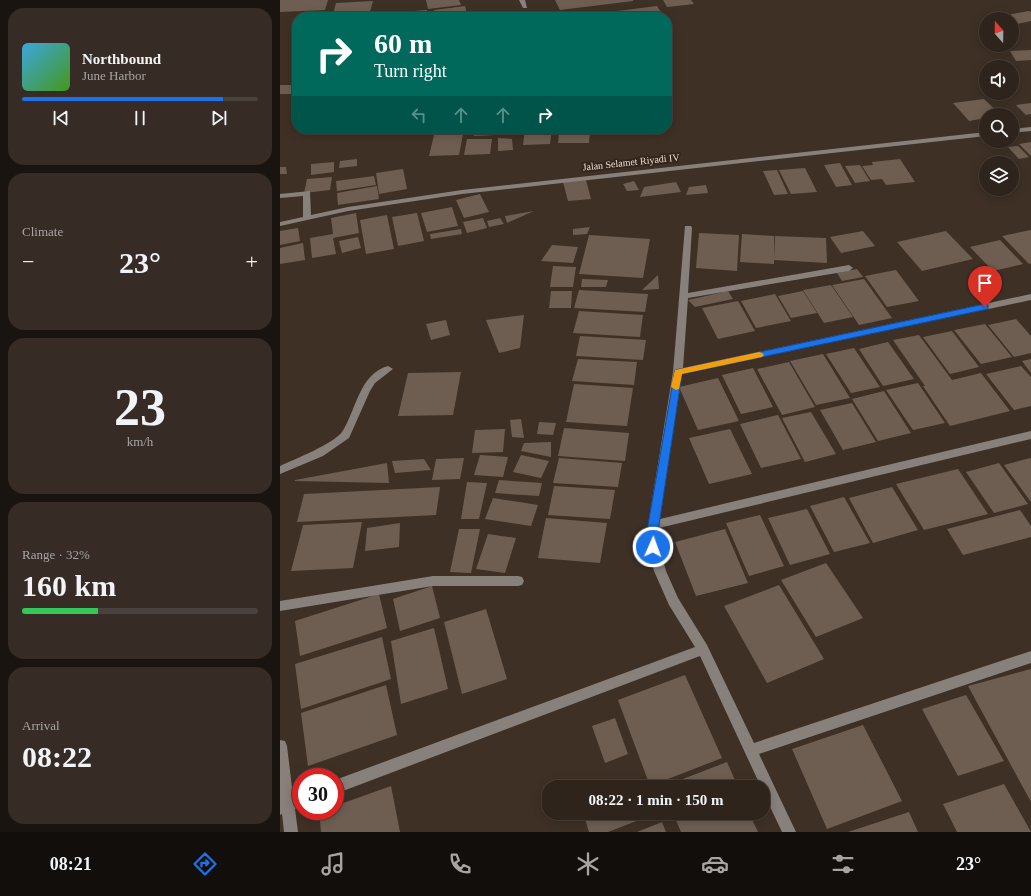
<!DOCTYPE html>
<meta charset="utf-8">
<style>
:root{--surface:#2e241c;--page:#362c25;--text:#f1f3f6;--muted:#a7a4a3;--line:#49413b;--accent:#1a73e8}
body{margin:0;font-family:"Times New Roman",serif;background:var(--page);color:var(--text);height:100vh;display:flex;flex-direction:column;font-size:15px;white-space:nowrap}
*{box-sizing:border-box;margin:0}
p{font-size:13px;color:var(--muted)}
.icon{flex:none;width:22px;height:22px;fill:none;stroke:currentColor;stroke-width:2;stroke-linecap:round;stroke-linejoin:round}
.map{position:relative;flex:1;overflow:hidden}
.sheet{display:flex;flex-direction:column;gap:8px;padding:8px;background:#19140f;width:280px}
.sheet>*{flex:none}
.hud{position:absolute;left:12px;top:12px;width:380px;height:122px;border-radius:16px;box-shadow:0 2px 10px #0003,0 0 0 1px var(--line);background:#00695c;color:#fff;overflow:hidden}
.needle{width:26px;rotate:340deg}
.controls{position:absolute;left:699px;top:12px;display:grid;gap:8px}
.controls a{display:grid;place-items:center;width:40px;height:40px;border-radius:50%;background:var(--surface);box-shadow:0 2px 10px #0003,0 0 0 1px var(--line);font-size:20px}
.speed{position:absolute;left:12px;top:768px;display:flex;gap:8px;font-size:20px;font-weight:700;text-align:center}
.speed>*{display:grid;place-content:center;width:52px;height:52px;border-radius:50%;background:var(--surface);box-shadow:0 2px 10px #0003,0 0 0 1px var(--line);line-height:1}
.speed .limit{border:6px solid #d22;background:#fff;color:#111}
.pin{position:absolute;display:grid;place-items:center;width:34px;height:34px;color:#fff;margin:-41px -17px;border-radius:50% 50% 50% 0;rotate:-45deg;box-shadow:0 0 4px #0007}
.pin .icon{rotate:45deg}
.me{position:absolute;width:44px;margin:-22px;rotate:2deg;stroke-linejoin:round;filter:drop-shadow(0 0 3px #0008)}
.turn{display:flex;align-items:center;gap:14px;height:84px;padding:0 16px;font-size:18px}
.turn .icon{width:52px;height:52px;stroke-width:2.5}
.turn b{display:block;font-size:28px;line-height:34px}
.lanes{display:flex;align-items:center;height:38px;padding:0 16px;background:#0003;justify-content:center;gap:20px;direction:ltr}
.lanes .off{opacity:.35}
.big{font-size:30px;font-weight:700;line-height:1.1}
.sheet .widget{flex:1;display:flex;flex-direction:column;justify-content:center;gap:6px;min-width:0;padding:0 14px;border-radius:16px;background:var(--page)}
.sheet .dial{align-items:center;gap:0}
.dial b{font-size:52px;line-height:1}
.song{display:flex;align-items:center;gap:12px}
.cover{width:48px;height:48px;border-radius:6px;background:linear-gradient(135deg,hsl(200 70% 55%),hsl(100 70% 35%))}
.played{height:4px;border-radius:2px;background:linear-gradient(90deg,var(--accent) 85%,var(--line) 85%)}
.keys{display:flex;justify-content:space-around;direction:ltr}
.heat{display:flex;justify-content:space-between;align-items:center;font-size:22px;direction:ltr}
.charge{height:6px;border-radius:3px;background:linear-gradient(90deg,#34c759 32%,var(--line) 0)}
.trip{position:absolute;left:262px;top:780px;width:228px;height:40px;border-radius:16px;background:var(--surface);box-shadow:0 2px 10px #0003,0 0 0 1px var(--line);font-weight:700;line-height:40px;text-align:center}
.tab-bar{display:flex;height:64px;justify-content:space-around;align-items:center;background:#120e0b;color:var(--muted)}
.tab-bar .icon{width:28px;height:28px}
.tab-bar .active{color:var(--accent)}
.tab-bar b{font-size:18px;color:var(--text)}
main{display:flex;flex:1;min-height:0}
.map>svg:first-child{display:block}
</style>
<main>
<section class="sheet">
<div class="widget">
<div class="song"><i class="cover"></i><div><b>Northbound</b><p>June Harbor</p></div></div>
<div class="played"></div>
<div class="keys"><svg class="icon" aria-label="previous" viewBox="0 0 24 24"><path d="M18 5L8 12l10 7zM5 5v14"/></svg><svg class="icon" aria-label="pause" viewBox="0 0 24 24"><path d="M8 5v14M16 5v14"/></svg><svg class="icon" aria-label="next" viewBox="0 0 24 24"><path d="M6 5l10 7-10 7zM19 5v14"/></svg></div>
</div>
<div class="widget"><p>Climate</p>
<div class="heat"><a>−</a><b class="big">23°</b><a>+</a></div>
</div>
<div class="widget dial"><b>23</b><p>km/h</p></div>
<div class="widget"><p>Range · 32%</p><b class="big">160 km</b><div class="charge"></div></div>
<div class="widget"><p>Arrival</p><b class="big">08:22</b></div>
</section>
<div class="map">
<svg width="751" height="832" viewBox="0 0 751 832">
<rect width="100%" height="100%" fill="#3e3025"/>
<path fill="#6e5e52" d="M 0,0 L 48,0 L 45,10 L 0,12 Z
M 146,0 L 179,0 L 181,5 L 148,9 Z
M 275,0 L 353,0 L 353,1 L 280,10 Z
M 383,0 L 411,0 L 414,4 L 387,7 Z
M 93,1 L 90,12 L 53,14 L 56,3 Z
M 185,6 L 188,17 L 156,17 L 154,10 Z
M 377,6 L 384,17 L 298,17 L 298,16 Z
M 147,10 L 146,17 L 119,17 L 120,12 Z
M 749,11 L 751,12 L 751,21 L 732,25 L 732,19 L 723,19 L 720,16 Z
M 751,50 L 751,60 L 736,61 L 730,51 Z
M 0,85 L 17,85 L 17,94 L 0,94 Z
M 704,99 L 721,115 L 706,115 L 706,118 L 689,121 L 673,103 Z
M 751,103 L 751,114 L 746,115 L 736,105 Z
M 195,129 L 215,129 L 215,135 L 194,136 Z
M 221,129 L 237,129 L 236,135 L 220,135 Z
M 245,129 L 272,129 L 270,144 L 243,145 Z
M 310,132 L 309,143 L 278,143 L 279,133 Z
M 183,134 L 179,155 L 149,156 L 154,135 Z
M 218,138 L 232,139 L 233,150 L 218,151 Z
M 187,139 L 212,139 L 210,154 L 184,155 Z
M 751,142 L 751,156 L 739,144 Z
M 738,146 L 749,157 L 739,159 L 728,147 Z
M 77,159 L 77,166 L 59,168 L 60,161 Z
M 620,159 L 635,182 L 606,185 L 602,179 L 591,180 L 582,166 L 593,165 L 592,162 Z
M 54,162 L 54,172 L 31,175 L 31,164 Z
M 560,163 L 572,185 L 556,187 L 544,165 Z
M 580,165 L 590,181 L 575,183 L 565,166 Z
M 0,167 L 6,167 L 7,174 L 0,174 Z
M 525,168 L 537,192 L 511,194 L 499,170 Z
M 123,169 L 127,189 L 99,194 L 96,173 Z
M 497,170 L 508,194 L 494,195 L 483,171 Z
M 94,176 L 96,185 L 57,191 L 56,181 Z
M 52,177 L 50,190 L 24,193 L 27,179 Z
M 306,180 L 311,199 L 288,201 L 283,182 Z
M 354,181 L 359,190 L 347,191 L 343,184 Z
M 396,182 L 401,192 L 360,197 L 364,187 Z
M 426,185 L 428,193 L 406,195 L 409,187 Z
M 97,186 L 99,199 L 58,205 L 57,193 Z
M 200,194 L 209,212 L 184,218 L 176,200 Z
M 172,207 L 178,226 L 147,232 L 141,213 Z
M 254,211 L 227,223 L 225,216 Z
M 76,213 L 79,233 L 53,238 L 56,254 L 32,258 L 30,238 L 53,234 L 51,218 Z
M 137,213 L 144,241 L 118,246 L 112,217 Z
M 107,215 L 114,249 L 86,254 L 80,220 Z
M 203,218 L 207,228 L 187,233 L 183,222 Z
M 220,218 L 224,224 L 209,227 L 207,221 Z
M 310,227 L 307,234 L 293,235 L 293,229 Z
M 18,228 L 20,241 L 0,245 L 0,231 Z
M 181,229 L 182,234 L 151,239 L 150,234 Z
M 751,230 L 751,263 L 749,264 L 722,236 Z
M 583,231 L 595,246 L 561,253 L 550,237 Z
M 666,231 L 693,259 L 642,271 L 617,242 Z
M 419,233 L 459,235 L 457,271 L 416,268 Z
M 462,234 L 494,236 L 494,264 L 460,262 Z
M 309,235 L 370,239 L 363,278 L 299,274 Z
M 495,236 L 546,238 L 547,263 L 494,260 Z
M 78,237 L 81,248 L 62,253 L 59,241 Z
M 720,240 L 743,264 L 713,271 L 690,247 Z
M 23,243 L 25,260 L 0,264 L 0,248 Z
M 272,245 L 298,247 L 293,263 L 261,261 Z
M 273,266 L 296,267 L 293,287 L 270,287 Z
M 577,269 L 583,277 L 562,281 L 557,273 Z
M 616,270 L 639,301 L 607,307 L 585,276 Z
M 378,275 L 379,289 L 362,290 Z
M 302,279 L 328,280 L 326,287 L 301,287 Z
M 584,279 L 612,318 L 579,325 L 552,285 Z
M 551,285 L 573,317 L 544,323 L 523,290 Z
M 299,290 L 368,294 L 365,312 L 294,308 Z
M 271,291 L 292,291 L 291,308 L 269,308 Z
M 448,291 L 453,299 L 415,307 L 408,300 Z
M 523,291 L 537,313 L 511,318 L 498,296 Z
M 495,294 L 511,321 L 476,328 L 461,301 Z
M 458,301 L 475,331 L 438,339 L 422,308 Z
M 299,311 L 363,315 L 360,337 L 293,333 Z
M 244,315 L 240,348 L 219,353 L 206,320 Z
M 736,319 L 751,336 L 751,353 L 734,357 L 708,325 Z
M 166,320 L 170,335 L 151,340 L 146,324 Z
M 705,324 L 732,357 L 701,364 L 674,330 Z
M 672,331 L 699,367 L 670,374 L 643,337 Z
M 639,335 L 672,380 L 701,373 L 730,411 L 670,426 L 643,386 L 645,386 L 613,340 Z
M 300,336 L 366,340 L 363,360 L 296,356 Z
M 608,342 L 634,379 L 603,386 L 579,349 Z
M 574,348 L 600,387 L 571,393 L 546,354 Z
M 543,354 L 570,398 L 536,405 L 510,361 Z
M 298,359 L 357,362 L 354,385 L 292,381 Z
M 751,359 L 751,373 L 742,361 Z
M 509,362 L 535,407 L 502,415 L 477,369 Z
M 741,366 L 751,377 L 751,406 L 734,410 L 706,374 Z
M 473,368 L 493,407 L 461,414 L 442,375 Z
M 181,372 L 173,415 L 118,416 L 128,373 Z
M 438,378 L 459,421 L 418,430 L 399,387 Z
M 638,383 L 665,423 L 633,430 L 606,390 Z
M 294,384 L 353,388 L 347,426 L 286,422 Z
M 604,391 L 631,433 L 598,441 L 572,399 Z
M 572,403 L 596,442 L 563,450 L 540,410 Z
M 531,412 L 556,454 L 525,462 L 502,418 Z
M 498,415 L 521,459 L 481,468 L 460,424 Z
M 241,419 L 244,438 L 232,437 L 230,420 Z
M 259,422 L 276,423 L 273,435 L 257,434 Z
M 284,428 L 349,433 L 345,461 L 278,456 Z
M 225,429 L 223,452 L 192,453 L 195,430 Z
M 450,429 L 472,474 L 429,484 L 409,438 Z
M 271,442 L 271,457 L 241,451 L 244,443 Z
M 200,455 L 228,457 L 223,477 L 194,475 Z
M 241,455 L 269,461 L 261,478 L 233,472 Z
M 184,458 L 180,479 L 152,480 L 156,459 Z
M 279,458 L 342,463 L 338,487 L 273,483 Z
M 750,458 L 751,459 L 751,502 L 724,465 Z
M 144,459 L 151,470 L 115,473 L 112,461 Z
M 107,463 L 109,483 L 15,481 L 15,480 Z
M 719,463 L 748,504 L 714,513 L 686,472 Z
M 678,469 L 708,514 L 644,530 L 616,484 Z
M 219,480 L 262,483 L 259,496 L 215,493 Z
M 187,482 L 207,483 L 199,519 L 181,519 Z
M 274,486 L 335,490 L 330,519 L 268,515 Z
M 160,487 L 156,515 L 17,522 L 24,494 Z
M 612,487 L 638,530 L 593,543 L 569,498 Z
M 564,497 L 590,543 L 554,552 L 530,506 Z
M 213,498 L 258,505 L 251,526 L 205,519 Z
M 527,509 L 550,554 L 510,565 L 488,518 Z
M 740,510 L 751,526 L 751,537 L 683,555 L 667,529 Z
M 480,515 L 504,566 L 469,576 L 446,523 Z
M 266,518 L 327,523 L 320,563 L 258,558 Z
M 82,522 L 73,568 L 11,571 L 23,525 Z
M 120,523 L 119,547 L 85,551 L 87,528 Z
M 179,529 L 200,529 L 191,573 L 170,572 Z
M 445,529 L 468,583 L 416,596 L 395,542 Z
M 208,534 L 236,538 L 225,573 L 196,569 Z
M 546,563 L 583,618 L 536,637 L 501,580 Z
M 499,585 L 544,659 L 487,683 L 444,606 Z
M 152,586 L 160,618 L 120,631 L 113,599 Z
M 99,594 L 107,628 L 20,656 L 15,621 Z
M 206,609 L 227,679 L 182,694 L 164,622 Z
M 154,628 L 168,689 L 121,704 L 111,641 Z
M 102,637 L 111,679 L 21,709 L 15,664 Z
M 751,669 L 751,802 L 688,686 Z
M 405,675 L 442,758 L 370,786 L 338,700 Z
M 106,685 L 117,735 L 28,766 L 21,713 Z
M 686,695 L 724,761 L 678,776 L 642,709 Z
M 335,718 L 348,754 L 325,763 L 312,726 Z
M 583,725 L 622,801 L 547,829 L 512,749 Z
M 447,762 L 458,787 L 382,787 Z
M 353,779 L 357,787 L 332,787 Z
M 724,784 L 751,832 L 677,832 L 663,804 Z
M 111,786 L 120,832 L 41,832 L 39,811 L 55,811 L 55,806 Z
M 629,812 L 638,832 L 568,832 Z
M 303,813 L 366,813 L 367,817 L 328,832 L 309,832 Z
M 393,813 L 469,813 L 478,832 L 401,832 Z
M 382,822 L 386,832 L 357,832 Z"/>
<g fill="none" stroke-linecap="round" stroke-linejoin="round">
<path fill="#88807a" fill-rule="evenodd" d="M 239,0 L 245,0 L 247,8 L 243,8 Z
M 751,127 L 751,131 L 732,133 L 732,129 Z
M 706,132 L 706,136 L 182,194 L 68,211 L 0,226 L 0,222 L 23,217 L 23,196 L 0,198 L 0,194 L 30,191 L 31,215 L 68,207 L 182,190 Z
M 405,226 L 411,226 L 412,228 L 408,293 L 569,265 L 573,268 L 569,271 L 408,298 L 403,368 L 751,294 L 751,300 L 402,374 L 380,519 L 751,431 L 751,439 L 379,528 L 379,547 L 386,571 L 398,598 L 427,645 L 474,743 L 751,651 L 751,663 L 479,754 L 516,832 L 502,832 L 483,792 L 483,787 L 481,787 L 420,656 L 55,794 L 55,780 L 415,647 L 389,605 L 374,571 L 367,547 L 368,525 L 393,372 Z
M 108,366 L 113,369 L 95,383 L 90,391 L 69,438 L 43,456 L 0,474 L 0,466 C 15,459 53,444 62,432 C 76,411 79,374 108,366 Z
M 153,576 L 238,576 L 242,577 L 244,581 L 242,585 L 238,586 L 153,586 L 0,611 L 0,601 Z
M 0,740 L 5,741 L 7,746 L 13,796 L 21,793 L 21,807 L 15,809 L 18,832 L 4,832 L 2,814 L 0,815 Z"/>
</g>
<path fill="#1a73e8" stroke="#114b97" d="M 705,304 L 708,305 L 708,309 L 402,374 L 379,525 L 378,547 L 377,550 L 373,552 L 369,550 L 368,547 L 368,525 L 395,370 Z"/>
<path fill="#f59e0b" d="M 479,352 L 482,353 L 484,355 L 482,357 L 402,374 L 399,389 L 396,390 L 391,387 L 395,370 Z"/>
<g text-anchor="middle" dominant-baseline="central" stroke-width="4" stroke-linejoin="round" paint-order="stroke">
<g font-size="10" fill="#e8ded8" stroke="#34261b">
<text transform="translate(351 162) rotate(-6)">Jalan Selamet Riyadi IV</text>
</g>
</g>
</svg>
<div class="controls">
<a><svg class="needle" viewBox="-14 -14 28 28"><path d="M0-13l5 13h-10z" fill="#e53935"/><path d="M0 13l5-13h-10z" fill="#a7a4a3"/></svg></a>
<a><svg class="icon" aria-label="sound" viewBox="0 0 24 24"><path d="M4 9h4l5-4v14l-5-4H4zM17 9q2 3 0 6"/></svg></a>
<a><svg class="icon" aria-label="search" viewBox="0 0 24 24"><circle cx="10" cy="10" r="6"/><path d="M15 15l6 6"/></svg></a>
<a><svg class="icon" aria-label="layers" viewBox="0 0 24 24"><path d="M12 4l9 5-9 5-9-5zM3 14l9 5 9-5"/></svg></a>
</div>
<div class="speed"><div class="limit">30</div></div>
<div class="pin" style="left:705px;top:307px;background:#d93025"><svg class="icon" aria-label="arrive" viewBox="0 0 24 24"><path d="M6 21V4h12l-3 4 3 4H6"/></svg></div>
<svg class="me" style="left:373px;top:547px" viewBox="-20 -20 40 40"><circle r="17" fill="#1a73e8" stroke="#fff" stroke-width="3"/><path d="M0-11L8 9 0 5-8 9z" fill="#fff"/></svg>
<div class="trip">08:22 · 1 min · 150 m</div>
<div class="hud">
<div class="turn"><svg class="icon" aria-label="right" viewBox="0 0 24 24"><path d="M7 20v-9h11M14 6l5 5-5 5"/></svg><div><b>60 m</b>Turn right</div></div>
<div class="lanes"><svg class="icon off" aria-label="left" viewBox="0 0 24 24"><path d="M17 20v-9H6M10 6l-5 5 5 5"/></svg><svg class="icon off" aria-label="ahead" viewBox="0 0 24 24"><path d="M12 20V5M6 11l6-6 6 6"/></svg><svg class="icon off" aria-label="ahead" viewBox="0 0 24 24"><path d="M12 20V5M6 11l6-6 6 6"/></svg><svg class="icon" aria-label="right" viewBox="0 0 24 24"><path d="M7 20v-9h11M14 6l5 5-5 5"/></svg></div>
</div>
</div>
</main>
<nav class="tab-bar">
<b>08:21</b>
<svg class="icon active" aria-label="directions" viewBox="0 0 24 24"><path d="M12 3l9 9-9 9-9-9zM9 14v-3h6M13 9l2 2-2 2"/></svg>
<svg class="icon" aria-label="music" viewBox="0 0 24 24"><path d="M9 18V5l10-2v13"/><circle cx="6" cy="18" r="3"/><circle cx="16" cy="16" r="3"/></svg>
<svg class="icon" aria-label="phone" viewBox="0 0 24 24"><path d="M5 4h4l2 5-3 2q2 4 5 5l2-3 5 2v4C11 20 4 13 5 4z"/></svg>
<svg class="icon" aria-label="climate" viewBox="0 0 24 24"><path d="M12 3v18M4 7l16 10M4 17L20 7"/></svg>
<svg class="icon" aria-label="car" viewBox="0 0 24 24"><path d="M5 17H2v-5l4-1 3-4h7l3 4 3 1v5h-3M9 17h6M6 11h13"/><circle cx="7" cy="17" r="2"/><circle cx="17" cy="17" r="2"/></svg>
<svg class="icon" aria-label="filters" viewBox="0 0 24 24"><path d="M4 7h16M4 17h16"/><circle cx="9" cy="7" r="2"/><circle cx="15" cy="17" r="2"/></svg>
<b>23°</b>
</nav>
